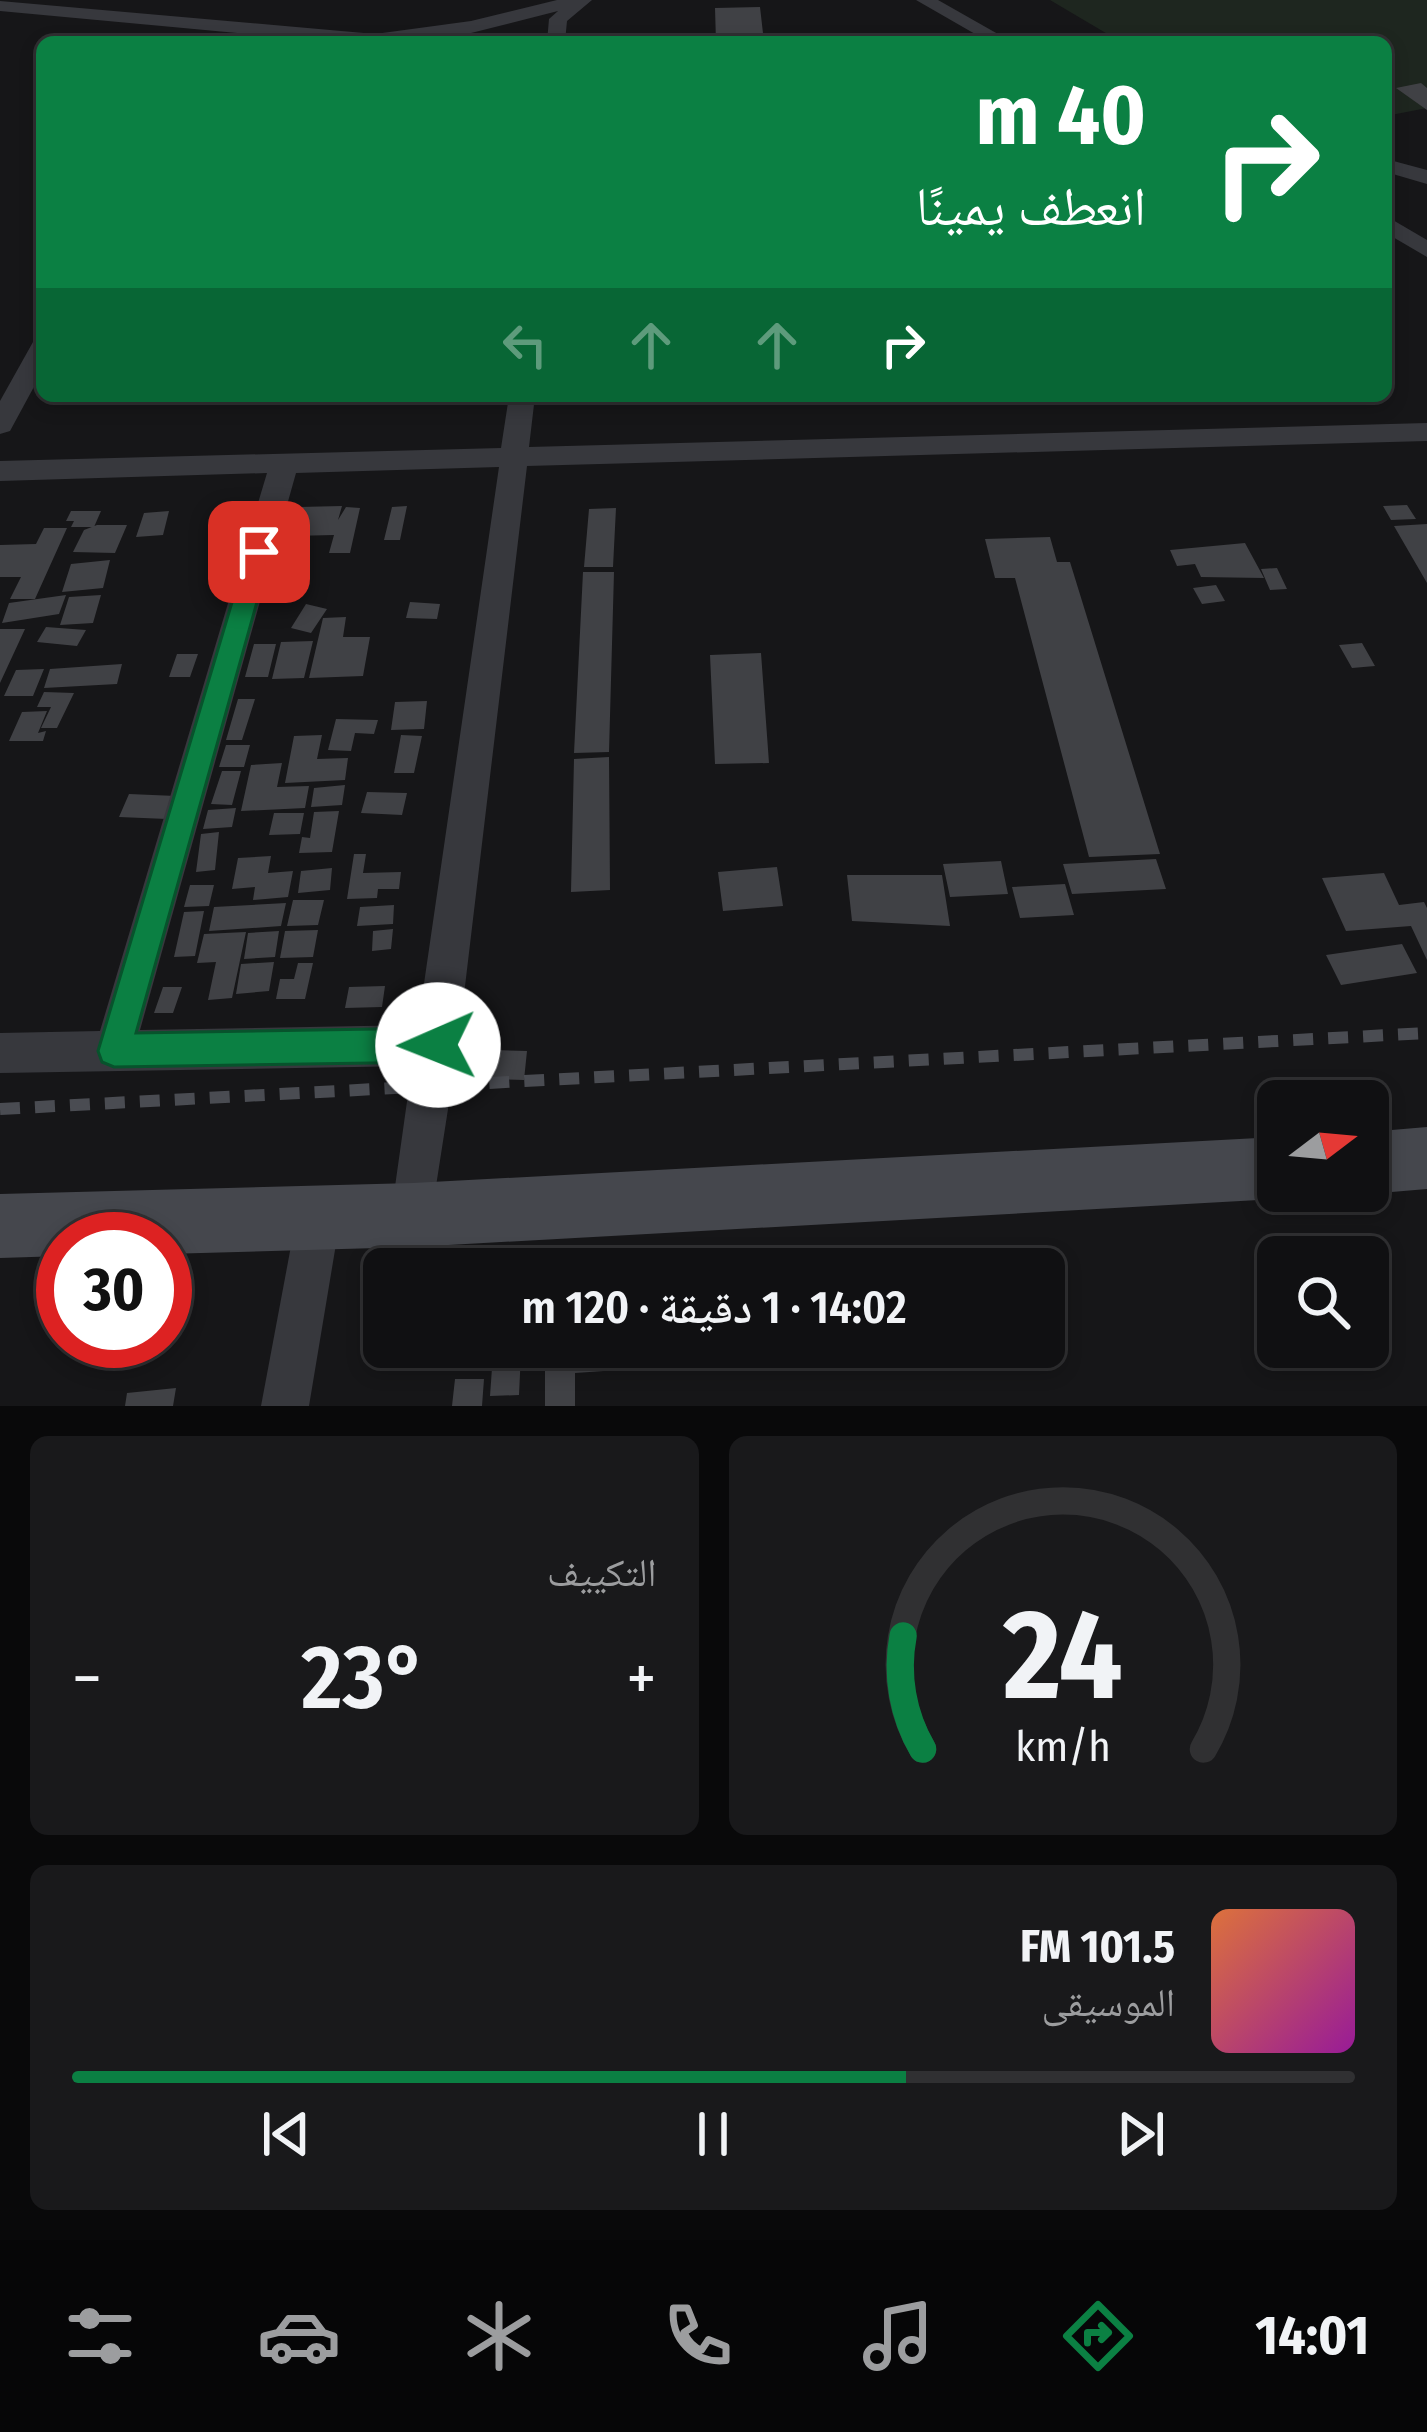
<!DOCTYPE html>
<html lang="ar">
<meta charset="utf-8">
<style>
:root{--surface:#101012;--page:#19191b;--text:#f1f3f6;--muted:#9c9d9f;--line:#303032;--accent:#0b8043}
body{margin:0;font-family:"Fira Sans Condensed","Noto Naskh Arabic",sans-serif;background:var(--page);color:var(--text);direction:rtl;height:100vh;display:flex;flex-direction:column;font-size:45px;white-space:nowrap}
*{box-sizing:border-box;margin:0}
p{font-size:39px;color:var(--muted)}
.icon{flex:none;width:66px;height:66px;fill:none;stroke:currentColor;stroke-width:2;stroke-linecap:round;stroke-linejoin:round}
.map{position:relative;height:1406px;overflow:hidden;direction:ltr}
.panel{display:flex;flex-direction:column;gap:30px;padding:30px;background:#09090a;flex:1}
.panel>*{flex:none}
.top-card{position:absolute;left:36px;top:36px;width:1356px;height:366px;border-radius:18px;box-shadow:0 6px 18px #0003,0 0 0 3px var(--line);direction:rtl;background:#0b8043;color:#fff;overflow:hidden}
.needle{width:78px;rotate:74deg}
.fabs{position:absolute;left:1257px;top:1080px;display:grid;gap:24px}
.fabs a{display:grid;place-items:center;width:132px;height:132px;border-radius:18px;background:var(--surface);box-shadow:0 6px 18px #0003,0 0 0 3px var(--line);font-size:60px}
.speed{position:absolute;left:36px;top:1212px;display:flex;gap:24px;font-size:60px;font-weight:700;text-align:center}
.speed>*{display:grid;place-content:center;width:156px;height:156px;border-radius:50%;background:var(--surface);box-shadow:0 6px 18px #0003,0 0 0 3px var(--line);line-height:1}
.speed .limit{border:18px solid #d22;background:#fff;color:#111}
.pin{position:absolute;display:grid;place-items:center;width:102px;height:102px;color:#fff;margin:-51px;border-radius:24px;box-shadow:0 6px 18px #0006}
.me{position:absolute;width:132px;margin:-66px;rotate:269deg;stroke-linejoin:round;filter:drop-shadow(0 0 9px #0008)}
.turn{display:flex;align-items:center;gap:42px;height:252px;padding:0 48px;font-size:54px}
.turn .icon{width:156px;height:156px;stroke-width:2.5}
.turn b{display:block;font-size:84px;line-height:102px}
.lanes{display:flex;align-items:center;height:114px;padding:0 48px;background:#0003;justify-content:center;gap:60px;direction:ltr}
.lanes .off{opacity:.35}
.big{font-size:90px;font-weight:600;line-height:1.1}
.panel .card{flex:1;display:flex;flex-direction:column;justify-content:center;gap:18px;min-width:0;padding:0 42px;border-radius:18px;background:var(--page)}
.panel .dial{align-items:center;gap:0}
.dial svg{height:312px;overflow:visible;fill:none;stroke:var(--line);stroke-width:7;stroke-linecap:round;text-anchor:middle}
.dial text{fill:var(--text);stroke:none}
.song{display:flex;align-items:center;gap:36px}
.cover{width:144px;height:144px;border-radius:18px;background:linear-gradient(135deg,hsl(20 70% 55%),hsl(300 70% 35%))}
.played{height:12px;border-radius:6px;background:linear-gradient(90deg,var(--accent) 65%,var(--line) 65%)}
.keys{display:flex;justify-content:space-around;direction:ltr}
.heat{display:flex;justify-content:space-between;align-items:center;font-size:66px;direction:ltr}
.panel .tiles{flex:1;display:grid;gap:30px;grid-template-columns:1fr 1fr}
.card:last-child{grid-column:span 2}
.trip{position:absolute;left:363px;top:1248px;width:702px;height:120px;border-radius:18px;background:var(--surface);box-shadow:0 6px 18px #0003,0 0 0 3px var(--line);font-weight:600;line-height:120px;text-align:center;direction:rtl}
.dock{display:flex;height:192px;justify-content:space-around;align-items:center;background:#060607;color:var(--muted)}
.dock .icon{width:84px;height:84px}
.dock .selected{color:var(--accent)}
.dock b{font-size:54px;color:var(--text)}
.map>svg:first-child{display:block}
</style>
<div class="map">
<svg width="1427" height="1406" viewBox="0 0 1427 1406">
<rect width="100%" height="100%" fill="#161618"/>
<path fill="#1e261f" d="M 1050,0 L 1427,0 L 1427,108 L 1386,116 L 1386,42 L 1121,42 Z"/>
<path fill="#404145" d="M 760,7 L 764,42 L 716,42 L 715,8 Z
M 1421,83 L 1427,88 L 1427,110 L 1396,88 Z
M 1407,505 L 1416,519 L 1391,520 L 1383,506 Z
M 342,506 L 338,520 L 346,507 L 360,508 L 350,553 L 329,553 L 334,535 L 291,536 L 299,507 Z
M 407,506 L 400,540 L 384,540 L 392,507 Z
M 616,508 L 613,567 L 584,567 L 589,509 Z
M 71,511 L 101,511 L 94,527 L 71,527 L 74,521 L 66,521 Z
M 169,511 L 163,535 L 136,537 L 144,513 Z
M 1427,524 L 1427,583 L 1394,526 Z
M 97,525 L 127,525 L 115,553 L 73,552 L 84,530 Z
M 44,528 L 67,528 L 35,599 L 10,599 L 21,577 L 0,577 L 0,545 L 36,544 Z
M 1050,537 L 1057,562 L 1070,562 L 1160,854 L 1089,857 L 1015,578 L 995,578 L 985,539 Z
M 1245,543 L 1264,578 L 1201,577 L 1195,564 L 1177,566 L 1170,550 Z
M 110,560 L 103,588 L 62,592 L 71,564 Z
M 1277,568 L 1287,589 L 1270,590 L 1261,569 Z
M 583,572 L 614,572 L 609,752 L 574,753 Z
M 1216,585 L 1225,601 L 1202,604 L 1193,588 Z
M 66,595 L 59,614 L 2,623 L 9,603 Z
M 101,595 L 93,623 L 60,625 L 69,597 Z
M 410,602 L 440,604 L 437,619 L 406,618 Z
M 306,604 L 327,609 L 311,633 L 291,628 Z
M 346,617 L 343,637 L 370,637 L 363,676 L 309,678 L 323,618 Z
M 46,627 L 86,630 L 77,646 L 37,642 Z
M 0,629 L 25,629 L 0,683 Z
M 313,641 L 304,678 L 272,679 L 281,642 Z
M 1362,643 L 1375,666 L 1352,668 L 1339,645 Z
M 254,644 L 276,644 L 268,677 L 245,677 Z
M 761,653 L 769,763 L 715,764 L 710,655 Z
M 177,654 L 198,654 L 190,677 L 169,677 Z
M 122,664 L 117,684 L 44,688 L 50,669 Z
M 44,669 L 33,696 L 4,696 L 16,670 Z
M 44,692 L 74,693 L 57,728 L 41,728 L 51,707 L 37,707 Z
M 238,699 L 255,699 L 242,740 L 226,740 Z
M 427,701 L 424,729 L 391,730 L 395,702 Z
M 47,711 L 38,733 L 46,731 L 43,741 L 9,741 L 22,712 Z
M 336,719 L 378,720 L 374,734 L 355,733 L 351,751 L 328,750 Z
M 322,735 L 317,759 L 348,758 L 345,780 L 285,783 L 294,736 Z
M 401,735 L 422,736 L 414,773 L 394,773 Z
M 226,745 L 250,745 L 244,767 L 219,767 Z
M 609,757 L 610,890 L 571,892 L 574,759 Z
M 282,763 L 277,787 L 309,786 L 305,808 L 241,811 L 251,765 Z
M 222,771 L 241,771 L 232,805 L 211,804 Z
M 345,785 L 342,805 L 311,807 L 314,788 Z
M 367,792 L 407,793 L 402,815 L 361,813 Z
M 129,794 L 176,796 L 167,819 L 119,817 Z
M 236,808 L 232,827 L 203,829 L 208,810 Z
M 339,811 L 332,852 L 299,853 L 302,837 L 310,838 L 314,812 Z
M 274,813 L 304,813 L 300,834 L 269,835 Z
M 219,832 L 215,870 L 196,872 L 201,834 Z
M 354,854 L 366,854 L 363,873 L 401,872 L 399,889 L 378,889 L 377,898 L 347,899 Z
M 271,856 L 268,873 L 293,871 L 288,897 L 253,900 L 255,887 L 232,889 L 238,858 Z
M 1156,859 L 1166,889 L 1072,894 L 1063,864 Z
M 1001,861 L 1008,894 L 950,897 L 943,864 Z
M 777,867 L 783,906 L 723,911 L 718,872 Z
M 332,868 L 330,890 L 298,893 L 301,871 Z
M 1384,873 L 1399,905 L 1424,902 L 1427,908 L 1427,960 L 1411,926 L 1346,931 L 1322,878 Z
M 847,875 L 942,875 L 950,926 L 852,921 Z
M 1065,884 L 1074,915 L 1020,918 L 1012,887 Z
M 190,885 L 214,885 L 209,906 L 184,907 Z
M 293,900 L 324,900 L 318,925 L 287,926 Z
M 286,903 L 281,926 L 209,931 L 214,907 Z
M 394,905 L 393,924 L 357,926 L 360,907 Z
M 204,911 L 195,956 L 174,957 L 184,912 Z
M 393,929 L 391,949 L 372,951 L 373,931 Z
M 318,930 L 313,957 L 280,958 L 285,931 Z
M 279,931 L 275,957 L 244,959 L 248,933 Z
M 246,932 L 232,998 L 208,1000 L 216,962 L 197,963 L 204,934 Z
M 1402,944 L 1417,973 L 1341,985 L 1326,955 Z
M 274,962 L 269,991 L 236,994 L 241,964 Z
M 298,963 L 313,963 L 305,999 L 276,999 L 280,979 L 294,979 Z
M 385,986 L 382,1007 L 345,1008 L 349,987 Z
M 163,987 L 182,987 L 173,1013 L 154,1013 Z
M 494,1050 L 527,1051 L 524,1080 L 490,1079 Z
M 603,1349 L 604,1371 L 575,1373 L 575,1406 L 545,1406 L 545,1353 Z
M 521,1352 L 519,1395 L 490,1396 L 493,1354 Z
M 455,1379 L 484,1379 L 482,1406 L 452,1406 Z
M 176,1388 L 173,1406 L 125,1406 L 127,1393 Z"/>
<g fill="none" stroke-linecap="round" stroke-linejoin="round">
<path fill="#37383d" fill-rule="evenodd" d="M 557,0 L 592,0 L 567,21 L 565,42 L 547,42 L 549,19 L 558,11 L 471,33 L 402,42 L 335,42 L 0,11 L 0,1 L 375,34 L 471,21 Z
M 916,0 L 938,0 L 1012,42 L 989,42 Z
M 1386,159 L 1427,170 L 1427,184 L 1386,172 Z
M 1386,216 L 1427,240 L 1427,257 L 1386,233 Z
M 42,340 L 42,372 L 10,431 L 0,434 L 0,401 L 33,342 Z
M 509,396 L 535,396 L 529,447 L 1427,423 L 1427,441 L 527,466 L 458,1045 L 429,1231 L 413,1237 L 397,1231 L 391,1215 L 412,1066 L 0,1073 L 0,1033 L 100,1031 L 267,473 L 0,481 L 0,461 L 501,448 ZM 499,467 L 418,1025 L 140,1030 L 296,473 Z
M 319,1192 L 335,1198 L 341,1214 L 309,1406 L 261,1406 L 297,1214 L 303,1198 Z"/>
<path fill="#45474d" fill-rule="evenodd" d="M 1427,1127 L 1427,1189 L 1368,1194 L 1360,1191 L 1368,1191 L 1368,1132 Z
M 1278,1137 L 1278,1191 L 1298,1191 L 1278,1199 L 413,1247 L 165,1254 L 165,1239 L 63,1239 L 63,1256 L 0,1258 L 0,1194 L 413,1183 Z"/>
<path stroke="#4a4c52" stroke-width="12" stroke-dasharray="20 15" stroke-linecap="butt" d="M 0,1109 L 1427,1033"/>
</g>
<path fill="#0b8043" stroke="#07532c" stroke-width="3" d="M 259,543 L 271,552 L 136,1033 L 438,1028 L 449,1033 L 454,1045 L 449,1057 L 438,1062 L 114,1067 L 102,1062 L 98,1051 L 247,552 Z"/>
</svg>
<div class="fabs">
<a><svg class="needle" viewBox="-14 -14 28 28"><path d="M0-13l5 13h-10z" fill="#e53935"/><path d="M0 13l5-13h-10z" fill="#9c9d9f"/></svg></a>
<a><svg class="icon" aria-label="search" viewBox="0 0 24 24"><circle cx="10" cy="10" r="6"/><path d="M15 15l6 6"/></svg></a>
</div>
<div class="speed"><div class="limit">30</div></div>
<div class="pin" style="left:259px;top:552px;background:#d93025"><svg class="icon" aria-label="arrive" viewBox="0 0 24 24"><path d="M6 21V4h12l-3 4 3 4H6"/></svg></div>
<svg class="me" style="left:438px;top:1045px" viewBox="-20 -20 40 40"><circle r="19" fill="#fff"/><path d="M0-13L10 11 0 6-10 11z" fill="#0b8043"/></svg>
<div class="trip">14:02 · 1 دقيقة · 120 m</div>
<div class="top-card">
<div class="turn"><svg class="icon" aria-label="right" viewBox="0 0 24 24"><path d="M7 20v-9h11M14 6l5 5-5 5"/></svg><div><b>40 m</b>انعطف يمينًا</div></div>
<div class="lanes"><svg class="icon off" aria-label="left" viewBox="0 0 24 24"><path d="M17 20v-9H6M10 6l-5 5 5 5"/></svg><svg class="icon off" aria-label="ahead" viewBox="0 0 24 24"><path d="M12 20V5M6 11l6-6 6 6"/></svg><svg class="icon off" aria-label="ahead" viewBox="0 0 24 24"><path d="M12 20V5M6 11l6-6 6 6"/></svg><svg class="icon" aria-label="right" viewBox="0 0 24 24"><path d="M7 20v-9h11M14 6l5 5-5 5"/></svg></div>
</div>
</div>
<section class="panel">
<div class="tiles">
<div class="card dial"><svg viewBox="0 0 100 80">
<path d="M14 69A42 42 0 1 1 86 69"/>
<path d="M14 69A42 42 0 0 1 9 40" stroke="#0b8043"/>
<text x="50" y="56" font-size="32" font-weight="700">24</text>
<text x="50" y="72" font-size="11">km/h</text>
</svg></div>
<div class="card"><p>التكييف</p>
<div class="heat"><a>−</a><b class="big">23°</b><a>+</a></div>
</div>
<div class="card">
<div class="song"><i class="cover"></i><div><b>101.5 FM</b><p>الموسيقى</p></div></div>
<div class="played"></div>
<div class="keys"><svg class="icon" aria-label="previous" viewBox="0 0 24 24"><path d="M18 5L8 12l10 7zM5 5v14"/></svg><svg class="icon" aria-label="pause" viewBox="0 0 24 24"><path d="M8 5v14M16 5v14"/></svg><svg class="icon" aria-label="next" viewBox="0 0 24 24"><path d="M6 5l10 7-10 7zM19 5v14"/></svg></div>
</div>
</div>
</section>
<nav class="dock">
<b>14:01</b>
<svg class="icon selected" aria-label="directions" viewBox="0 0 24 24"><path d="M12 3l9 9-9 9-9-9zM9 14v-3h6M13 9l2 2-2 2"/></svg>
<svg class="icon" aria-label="music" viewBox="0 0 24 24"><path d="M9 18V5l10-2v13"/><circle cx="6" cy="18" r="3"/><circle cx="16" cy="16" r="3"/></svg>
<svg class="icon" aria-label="phone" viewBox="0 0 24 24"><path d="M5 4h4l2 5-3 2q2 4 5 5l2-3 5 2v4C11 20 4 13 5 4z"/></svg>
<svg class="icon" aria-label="climate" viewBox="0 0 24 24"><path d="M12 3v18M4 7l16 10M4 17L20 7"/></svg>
<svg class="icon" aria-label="car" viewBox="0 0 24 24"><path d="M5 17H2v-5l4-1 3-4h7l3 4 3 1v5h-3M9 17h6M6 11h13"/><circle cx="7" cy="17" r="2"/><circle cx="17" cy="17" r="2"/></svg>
<svg class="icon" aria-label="filters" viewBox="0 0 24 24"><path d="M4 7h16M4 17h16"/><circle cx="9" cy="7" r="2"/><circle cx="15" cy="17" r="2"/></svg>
</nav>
